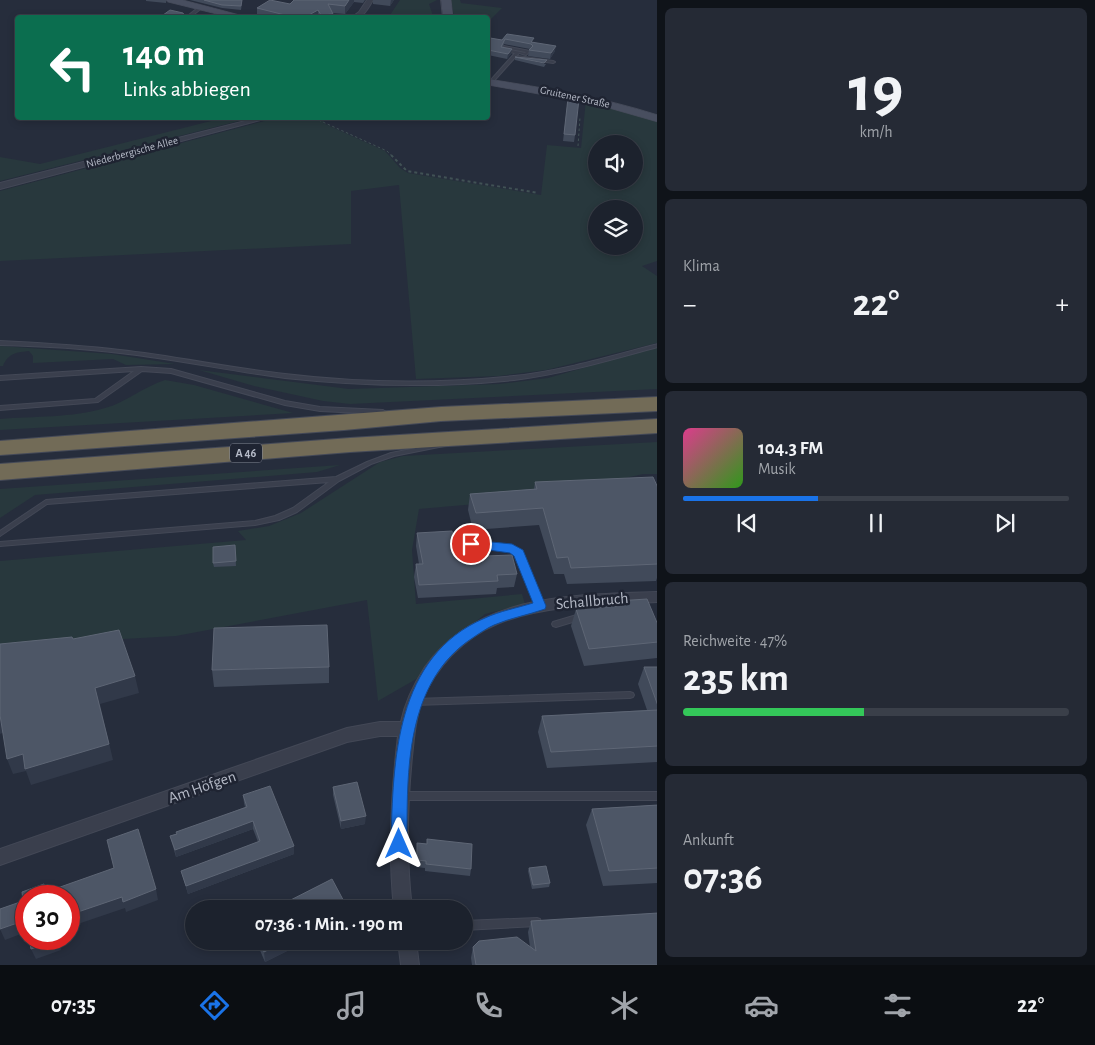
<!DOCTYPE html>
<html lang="de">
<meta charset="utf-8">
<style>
:root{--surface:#1c222d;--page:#252a35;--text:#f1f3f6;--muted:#a0a4aa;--line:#3a3f49;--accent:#1a73e8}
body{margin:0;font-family:"Alegreya Sans",sans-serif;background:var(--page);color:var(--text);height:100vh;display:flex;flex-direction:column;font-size:19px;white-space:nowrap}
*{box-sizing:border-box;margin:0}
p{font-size:16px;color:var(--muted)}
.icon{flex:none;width:28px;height:28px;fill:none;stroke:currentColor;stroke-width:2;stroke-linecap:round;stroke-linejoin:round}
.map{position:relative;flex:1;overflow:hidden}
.details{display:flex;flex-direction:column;gap:8px;padding:8px;background:#0f1319;width:438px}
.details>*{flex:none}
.banner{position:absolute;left:15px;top:15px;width:475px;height:105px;border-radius:5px;box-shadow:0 2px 8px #0003,0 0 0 1px var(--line);background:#0b6e4f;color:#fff;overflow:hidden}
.fabs{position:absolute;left:588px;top:135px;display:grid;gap:10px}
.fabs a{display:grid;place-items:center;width:55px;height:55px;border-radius:50%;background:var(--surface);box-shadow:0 2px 8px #0003,0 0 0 1px var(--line);font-size:25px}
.speed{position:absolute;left:15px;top:885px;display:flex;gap:10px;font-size:25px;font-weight:700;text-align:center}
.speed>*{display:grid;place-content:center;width:65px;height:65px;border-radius:50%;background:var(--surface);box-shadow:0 2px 8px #0003,0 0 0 1px var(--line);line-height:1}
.speed .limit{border:8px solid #d22;background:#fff;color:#111}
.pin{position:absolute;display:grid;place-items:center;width:42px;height:42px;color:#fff;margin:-21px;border:2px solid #fff;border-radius:50%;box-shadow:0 1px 5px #0007}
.me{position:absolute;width:55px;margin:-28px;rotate:0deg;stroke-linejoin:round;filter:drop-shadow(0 0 4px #0008)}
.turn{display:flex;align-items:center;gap:18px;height:105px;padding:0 25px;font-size:22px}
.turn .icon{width:65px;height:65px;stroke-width:2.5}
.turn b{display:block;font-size:35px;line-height:42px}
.big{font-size:38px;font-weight:600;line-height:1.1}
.details .widget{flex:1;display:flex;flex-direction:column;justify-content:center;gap:8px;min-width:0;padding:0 18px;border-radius:8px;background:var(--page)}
.details .dial{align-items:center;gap:0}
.dial b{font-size:65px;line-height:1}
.song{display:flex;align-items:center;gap:15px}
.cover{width:60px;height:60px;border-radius:8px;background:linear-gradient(135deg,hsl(330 70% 55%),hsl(110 70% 35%))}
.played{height:5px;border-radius:2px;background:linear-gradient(90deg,var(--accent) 35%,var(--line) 35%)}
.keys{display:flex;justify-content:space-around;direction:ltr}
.heat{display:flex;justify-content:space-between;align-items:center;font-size:28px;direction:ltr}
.charge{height:8px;border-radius:4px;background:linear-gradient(90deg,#34c759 47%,var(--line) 0)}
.trip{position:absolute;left:185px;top:900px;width:288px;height:50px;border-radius:25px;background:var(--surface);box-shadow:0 2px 8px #0003,0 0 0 1px var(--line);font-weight:600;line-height:50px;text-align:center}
.tabs{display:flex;height:80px;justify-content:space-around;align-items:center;background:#0b0e12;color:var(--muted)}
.tabs .icon{width:35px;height:35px}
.tabs .on{color:var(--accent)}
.tabs b{font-size:22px;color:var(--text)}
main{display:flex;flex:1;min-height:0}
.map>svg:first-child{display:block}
</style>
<main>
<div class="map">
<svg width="658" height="965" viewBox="0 0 658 965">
<rect width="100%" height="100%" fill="#262d3c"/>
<path fill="#28383d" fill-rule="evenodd" d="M 400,0 L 437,0 L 429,4 L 433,16 L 431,17 L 390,15 Z
M 451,0 L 460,0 L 461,3 L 502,8 L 488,22 L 488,18 L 454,17 Z
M 586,100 L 657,121 L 657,261 L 642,266 L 657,276 L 657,343 L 546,370 L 499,376 L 416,379 L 399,185 L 351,191 L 351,244 L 0,261 L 0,191 L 276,118 L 325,118 L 323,123 L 385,151 L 400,168 L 408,173 L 541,195 L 547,145 L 581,148 ZM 596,144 L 634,144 L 634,181 L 596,181 ZM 596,209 L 634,209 L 634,246 L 596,246 Z
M 223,118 L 251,118 L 0,181 L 0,157 L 40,164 Z
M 0,346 L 112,354 L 175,364 L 126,365 L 113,359 L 33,363 L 33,356 L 29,351 C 18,352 8,353 3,366 L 0,366 Z
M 657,347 L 657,389 L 350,404 L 323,401 L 254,386 L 199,370 L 349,389 L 499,384 L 548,378 Z
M 165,380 L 194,385 L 293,413 L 0,430 L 0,419 C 34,416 72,418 105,408 C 125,403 143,387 165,380 Z
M 657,442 L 657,474 L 643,474 L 532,499 L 419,509 L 412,550 L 416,604 L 522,594 L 525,604 L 485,614 L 434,656 L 418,678 L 378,701 L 367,600 L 176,636 L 0,646 L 0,561 L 246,540 L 238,531 L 269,526 L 301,513 L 380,462 L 403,456 Z
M 340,465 L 317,472 L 35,495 L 0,518 L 0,489 Z"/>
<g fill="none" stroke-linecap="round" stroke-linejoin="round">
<g stroke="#434856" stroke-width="2">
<path id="service" d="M 199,7 L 202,8 L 189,18 L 185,18 Z
M 504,46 L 530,51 L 526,55 L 519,53 L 492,83 L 490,83 L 490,81 L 515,53 L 502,51 ZM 506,48 L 526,52 L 525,53 L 505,49 Z
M 518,56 L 553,61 L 555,62 L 553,63 L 517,58 L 517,56 Z
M 0,341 C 40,343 80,345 120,350 C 175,356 230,368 285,374 C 360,383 438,384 514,376 C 563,371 610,356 658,344 L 658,347 C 610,360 563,374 514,380 C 438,388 360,386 285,378 C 230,371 175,359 120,353 C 80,348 40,346 0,345 Z
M 141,367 L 171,369 L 285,401 L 320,407 L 383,410 L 386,412 L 383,414 L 320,411 L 285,405 L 171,373 L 142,371 L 98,402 L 0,410 L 0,406 L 95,399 L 134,371 L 0,380 L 0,376 Z
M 442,443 L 445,445 L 444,446 L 394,456 L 371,464 L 339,481 L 297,512 L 279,520 L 255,525 L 0,546 L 0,542 L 255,521 L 275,516 L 293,508 L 329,482 L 47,504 L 0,536 L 0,531 L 46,500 L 336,477 L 367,462 L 391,453 Z
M 469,542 L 471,542 L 512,547 L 521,552 L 544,606 L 542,608 L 540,609 L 538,608 L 536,606 L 516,555 L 510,551 L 471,546 L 469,546 L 468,544 Z
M 580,598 L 582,599 L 588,613 L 586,618 L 556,627 L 553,626 L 552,624 L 553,622 L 580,614 L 577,601 L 578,599 Z
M 630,692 L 633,693 L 634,695 L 633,697 L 630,698 L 414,705 L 411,704 L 410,702 L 411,700 L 414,699 Z
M 401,792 L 658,792 L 658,800 L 401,800 L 398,799 L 397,796 L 398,793 Z
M 537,918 L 540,919 L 541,922 L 540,925 L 537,926 L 464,930 L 464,921 Z"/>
</g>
<g stroke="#434856" stroke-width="2">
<path id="minor" d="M 367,0 L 373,0 C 367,10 364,18 351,18 L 359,12 Z
M 257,118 L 268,118 L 0,189 L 0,183 Z
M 658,592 L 658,602 C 604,605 547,604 497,624 C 463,638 435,668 422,701 C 415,719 414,739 412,757 C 407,808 406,858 412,909 L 394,909 C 388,851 391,794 398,736 L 380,736 L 347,742 L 0,865 L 0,849 L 347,728 L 380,722 L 401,722 C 405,702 414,684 425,667 C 477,593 576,595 658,592 Z
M 398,941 L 416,941 L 419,965 L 401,965 Z"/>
</g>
<g stroke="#434856" stroke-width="1">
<path id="secondary" d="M 166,0 L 183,0 L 251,18 L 233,18 L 168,2 Z
M 441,0 L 451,0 L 453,18 L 443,18 Z
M 488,79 C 545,88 602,97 658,115 L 658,122 L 595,104 L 488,85 Z"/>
</g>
<g stroke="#454a58" stroke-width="2">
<path id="motorway" d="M 658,397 L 658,411 L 441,421 L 344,430 L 0,455 L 0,441 L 441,407 Z
M 658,419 L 658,433 L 350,452 L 0,480 L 0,464 L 350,438 Z"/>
</g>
<path stroke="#415255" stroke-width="1" stroke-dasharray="2.5 2.5" stroke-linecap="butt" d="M 314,118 L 387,151 L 392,156
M 578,146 L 580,117"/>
<path stroke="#415255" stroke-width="2" stroke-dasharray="3 3" stroke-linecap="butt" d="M 391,155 L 407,171 L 538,193"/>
<use href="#service" fill="#3a3f4d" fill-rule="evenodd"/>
<use href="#minor" fill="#3a3f4d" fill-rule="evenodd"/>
<use href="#secondary" fill="#484e5f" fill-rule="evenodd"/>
<use href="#motorway" fill="#726b57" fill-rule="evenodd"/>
</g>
<path fill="#414a5a" d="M 146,0 L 166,0 L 166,3 L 146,1 Z
M 190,0 L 242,0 L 242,3 L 241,10 L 222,8 Z
M 294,0 L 365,0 L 363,3 L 354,2 L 345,14 L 333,13 L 333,18 L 261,18 L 257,17 L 257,8 L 290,4 Z
M 373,0 L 394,0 L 390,6 L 373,4 Z
M 507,34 L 533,42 L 555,51 L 550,59 L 528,56 L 529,50 L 530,49 L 504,44 L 503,47 L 511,54 L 507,59 L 488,55 L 488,41 L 502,40 Z
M 515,57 L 546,64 L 544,67 L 515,60 Z
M 568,98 L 575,135 L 574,142 L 563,141 Z
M 535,482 L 658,488 L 658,575 L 656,581 L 567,584 L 564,574 L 554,574 L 539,525 L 473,530 L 468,510 L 470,494 L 534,489 Z
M 417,533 L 458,557 L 517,574 L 514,587 L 497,588 L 496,594 L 418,598 L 414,577 L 416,564 L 419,564 L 416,546 Z
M 235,545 L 236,566 L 214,567 L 213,563 Z
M 617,601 L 658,625 L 658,658 L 584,666 L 571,626 L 576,609 L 616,606 Z
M 329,667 L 329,683 L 214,687 L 212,670 Z
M 644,667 L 658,667 L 658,762 L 547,768 L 538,732 L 542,716 L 647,710 L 638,684 Z
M 333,787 L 365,824 L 341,829 L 333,795 Z
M 243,795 L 294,846 L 294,854 L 188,894 L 181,871 L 258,842 L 253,829 L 176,857 L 170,836 L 245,807 L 244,803 Z
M 658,805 L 658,883 L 603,886 L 586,825 L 592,809 Z
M 427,839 L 471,869 L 470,876 L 425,871 L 425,868 L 416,867 L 417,843 L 427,844 Z
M 529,868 L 550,883 L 549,887 L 532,889 L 528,871 Z
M 531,921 L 658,965 L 472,965 L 471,958 L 473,947 L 530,947 L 528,932 Z
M 256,941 L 307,941 L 265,962 Z"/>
<path fill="#313949" d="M 349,0 L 354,0 L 354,2 L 345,14 L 345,6 Z
M 391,0 L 394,0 L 390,6 Z
M 318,10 L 318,18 L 307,18 L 307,16 Z
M 333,14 L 333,18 L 321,18 L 321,15 Z
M 556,46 L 555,51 L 550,59 L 551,53 Z
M 512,49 L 511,54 L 507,59 L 508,54 Z
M 135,676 L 139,693 L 100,704 L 113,760 L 31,785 L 26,771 L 13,774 L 7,759 L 23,754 L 95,688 Z
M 0,715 L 7,731 L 0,734 Z
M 366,816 L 365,824 L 341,829 L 341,821 Z
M 253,821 L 253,829 L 176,857 L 175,850 Z
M 294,846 L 294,854 L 188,894 L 186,886 Z
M 156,889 L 158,900 L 126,912 L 125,908 L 69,927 L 69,915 L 122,897 Z
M 26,920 L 26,932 L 5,940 L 0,929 Z
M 56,939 L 59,939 L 61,950 L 36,959 L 31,949 Z
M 285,941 L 307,941 L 265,962 L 264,952 Z"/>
<path fill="#4d5666" stroke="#5e6675" d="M 204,0 L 242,0 L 241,6 L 222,5 Z
M 270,0 L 290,4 L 294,0 L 349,0 L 345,6 L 328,4 L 333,14 L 321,15 L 318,10 L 307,16 L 301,15 L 297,18 L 257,8 Z
M 170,10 L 183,13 L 185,16 L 190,15 L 199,18 L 159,18 Z
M 381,16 L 392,16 L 393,18 L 381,18 Z
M 507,34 L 534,38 L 531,42 L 556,46 L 551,53 L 529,50 L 533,46 L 531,44 L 505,39 L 501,47 L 512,49 L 508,54 L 488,50 L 488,41 L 490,38 L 502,40 Z
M 515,57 L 547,60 L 544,63 Z
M 568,98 L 579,99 L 575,135 L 564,134 Z
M 653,477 L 658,488 L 658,564 L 571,568 L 568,557 L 557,558 L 543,508 L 476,513 L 470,494 L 537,489 L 535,482 Z
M 452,531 L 458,557 L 512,555 L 517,574 L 497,575 L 498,581 L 419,585 L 416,564 L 423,564 L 417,533 Z
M 235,545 L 236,561 L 213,563 L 213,547 Z
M 647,599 L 658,625 L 658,642 L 589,649 L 576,609 L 619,606 L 617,601 Z
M 327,625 L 329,667 L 212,670 L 214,628 Z
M 119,630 L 135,676 L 95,688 L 109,744 L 25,769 L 23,754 L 7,759 L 0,715 L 0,644 L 72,637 L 73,639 Z
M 644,667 L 658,667 L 658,706 Z
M 658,710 L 658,746 L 551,752 L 542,716 Z
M 357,782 L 366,816 L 341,821 L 333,787 Z
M 270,786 L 294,846 L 186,886 L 181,871 L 260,841 L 253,821 L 175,850 L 170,836 L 177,834 L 176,832 L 247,807 L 243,795 Z
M 658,805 L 658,868 L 609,871 L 592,809 Z
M 138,829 L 156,889 L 123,902 L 122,897 L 69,915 L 69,896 L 26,896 L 26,920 L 0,929 L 0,909 L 23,901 L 22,892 L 44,884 L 46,892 L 114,868 L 107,840 Z
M 427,839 L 472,844 L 471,869 L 426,864 L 426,861 L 417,860 L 417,843 L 427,844 Z
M 546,866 L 550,883 L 533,885 L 529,868 Z
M 332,879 L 348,909 L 273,909 Z
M 658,913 L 658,965 L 476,965 L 473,947 L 479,941 L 517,937 L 536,951 L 531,921 Z
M 29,939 L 56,939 L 56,940 L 31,949 Z
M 259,941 L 285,941 L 264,952 Z"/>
<path fill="#1a73e8" stroke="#114b97" d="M 471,540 L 512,544 L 523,550 L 546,606 L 545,609 C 528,615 510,618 494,625 C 487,628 480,633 474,637 C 405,681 407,771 407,844 L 405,849 L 399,851 L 394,849 L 391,844 C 393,761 395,656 485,618 C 500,611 517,608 533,603 L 514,556 L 510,553 L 467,547 L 465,544 L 467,541 Z"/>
<g text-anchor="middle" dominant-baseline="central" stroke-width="5" stroke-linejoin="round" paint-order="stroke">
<g font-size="11" fill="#b6bbc8" stroke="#1f2432">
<text transform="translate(575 97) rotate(12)">Gruitener Straße</text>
<text transform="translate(132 152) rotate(-15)">Niederbergische Allee</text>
</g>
<rect fill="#1f2432" stroke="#898e9b" stroke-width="1" x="230" y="443.5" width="32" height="19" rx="4"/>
<g font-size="12" font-weight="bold" fill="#b6bbc8">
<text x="246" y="453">A 46</text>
</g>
<g font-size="16" fill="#b6bbc8" stroke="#1f2432">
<text transform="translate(592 601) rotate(-5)">Schallbruch</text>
<text transform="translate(202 787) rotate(-19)">Am Höfgen</text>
</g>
</g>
</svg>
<div class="fabs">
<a><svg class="icon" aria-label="sound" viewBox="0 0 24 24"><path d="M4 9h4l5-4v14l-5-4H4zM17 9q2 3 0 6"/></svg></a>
<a><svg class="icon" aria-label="layers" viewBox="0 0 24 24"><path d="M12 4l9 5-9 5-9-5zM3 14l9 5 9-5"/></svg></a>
</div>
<div class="speed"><div class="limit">30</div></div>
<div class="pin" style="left:471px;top:544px;background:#d93025"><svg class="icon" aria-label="arrive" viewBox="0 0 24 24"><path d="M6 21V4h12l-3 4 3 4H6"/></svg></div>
<svg class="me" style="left:399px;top:844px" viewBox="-20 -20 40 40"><path d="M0-17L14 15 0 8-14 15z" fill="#1a73e8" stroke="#fff" stroke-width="4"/></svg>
<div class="trip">07:36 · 1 Min. · 190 m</div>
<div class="banner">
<div class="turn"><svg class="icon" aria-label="left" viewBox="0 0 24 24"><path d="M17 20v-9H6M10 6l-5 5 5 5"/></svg><div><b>140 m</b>Links abbiegen</div></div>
</div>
</div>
<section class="details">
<div class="widget dial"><b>19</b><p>km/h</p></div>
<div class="widget"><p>Klima</p>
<div class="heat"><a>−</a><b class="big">22°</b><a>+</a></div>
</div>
<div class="widget">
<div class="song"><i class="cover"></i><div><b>104.3 FM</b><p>Musik</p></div></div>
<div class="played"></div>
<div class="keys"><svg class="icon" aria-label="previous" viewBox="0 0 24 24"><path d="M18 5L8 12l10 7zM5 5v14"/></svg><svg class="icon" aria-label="pause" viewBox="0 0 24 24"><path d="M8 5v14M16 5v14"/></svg><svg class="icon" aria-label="next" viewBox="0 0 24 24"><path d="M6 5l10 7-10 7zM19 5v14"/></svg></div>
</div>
<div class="widget"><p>Reichweite · 47%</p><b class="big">235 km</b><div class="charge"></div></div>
<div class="widget"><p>Ankunft</p><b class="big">07:36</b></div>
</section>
</main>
<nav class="tabs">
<b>07:35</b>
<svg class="icon on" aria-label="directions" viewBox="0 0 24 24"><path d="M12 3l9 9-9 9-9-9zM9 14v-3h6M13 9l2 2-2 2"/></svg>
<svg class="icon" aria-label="music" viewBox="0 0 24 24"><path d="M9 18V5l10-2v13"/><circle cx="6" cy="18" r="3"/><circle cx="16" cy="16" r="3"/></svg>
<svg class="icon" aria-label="phone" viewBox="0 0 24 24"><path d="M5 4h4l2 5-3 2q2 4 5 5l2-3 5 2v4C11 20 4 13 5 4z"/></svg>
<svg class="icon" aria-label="climate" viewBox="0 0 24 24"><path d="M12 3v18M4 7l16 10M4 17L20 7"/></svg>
<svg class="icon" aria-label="car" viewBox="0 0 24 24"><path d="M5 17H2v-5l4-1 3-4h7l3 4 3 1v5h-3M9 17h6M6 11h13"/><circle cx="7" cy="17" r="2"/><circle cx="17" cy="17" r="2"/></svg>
<svg class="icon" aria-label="filters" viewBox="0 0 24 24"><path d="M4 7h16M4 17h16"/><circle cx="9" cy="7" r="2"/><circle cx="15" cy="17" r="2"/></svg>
<b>22°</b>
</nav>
